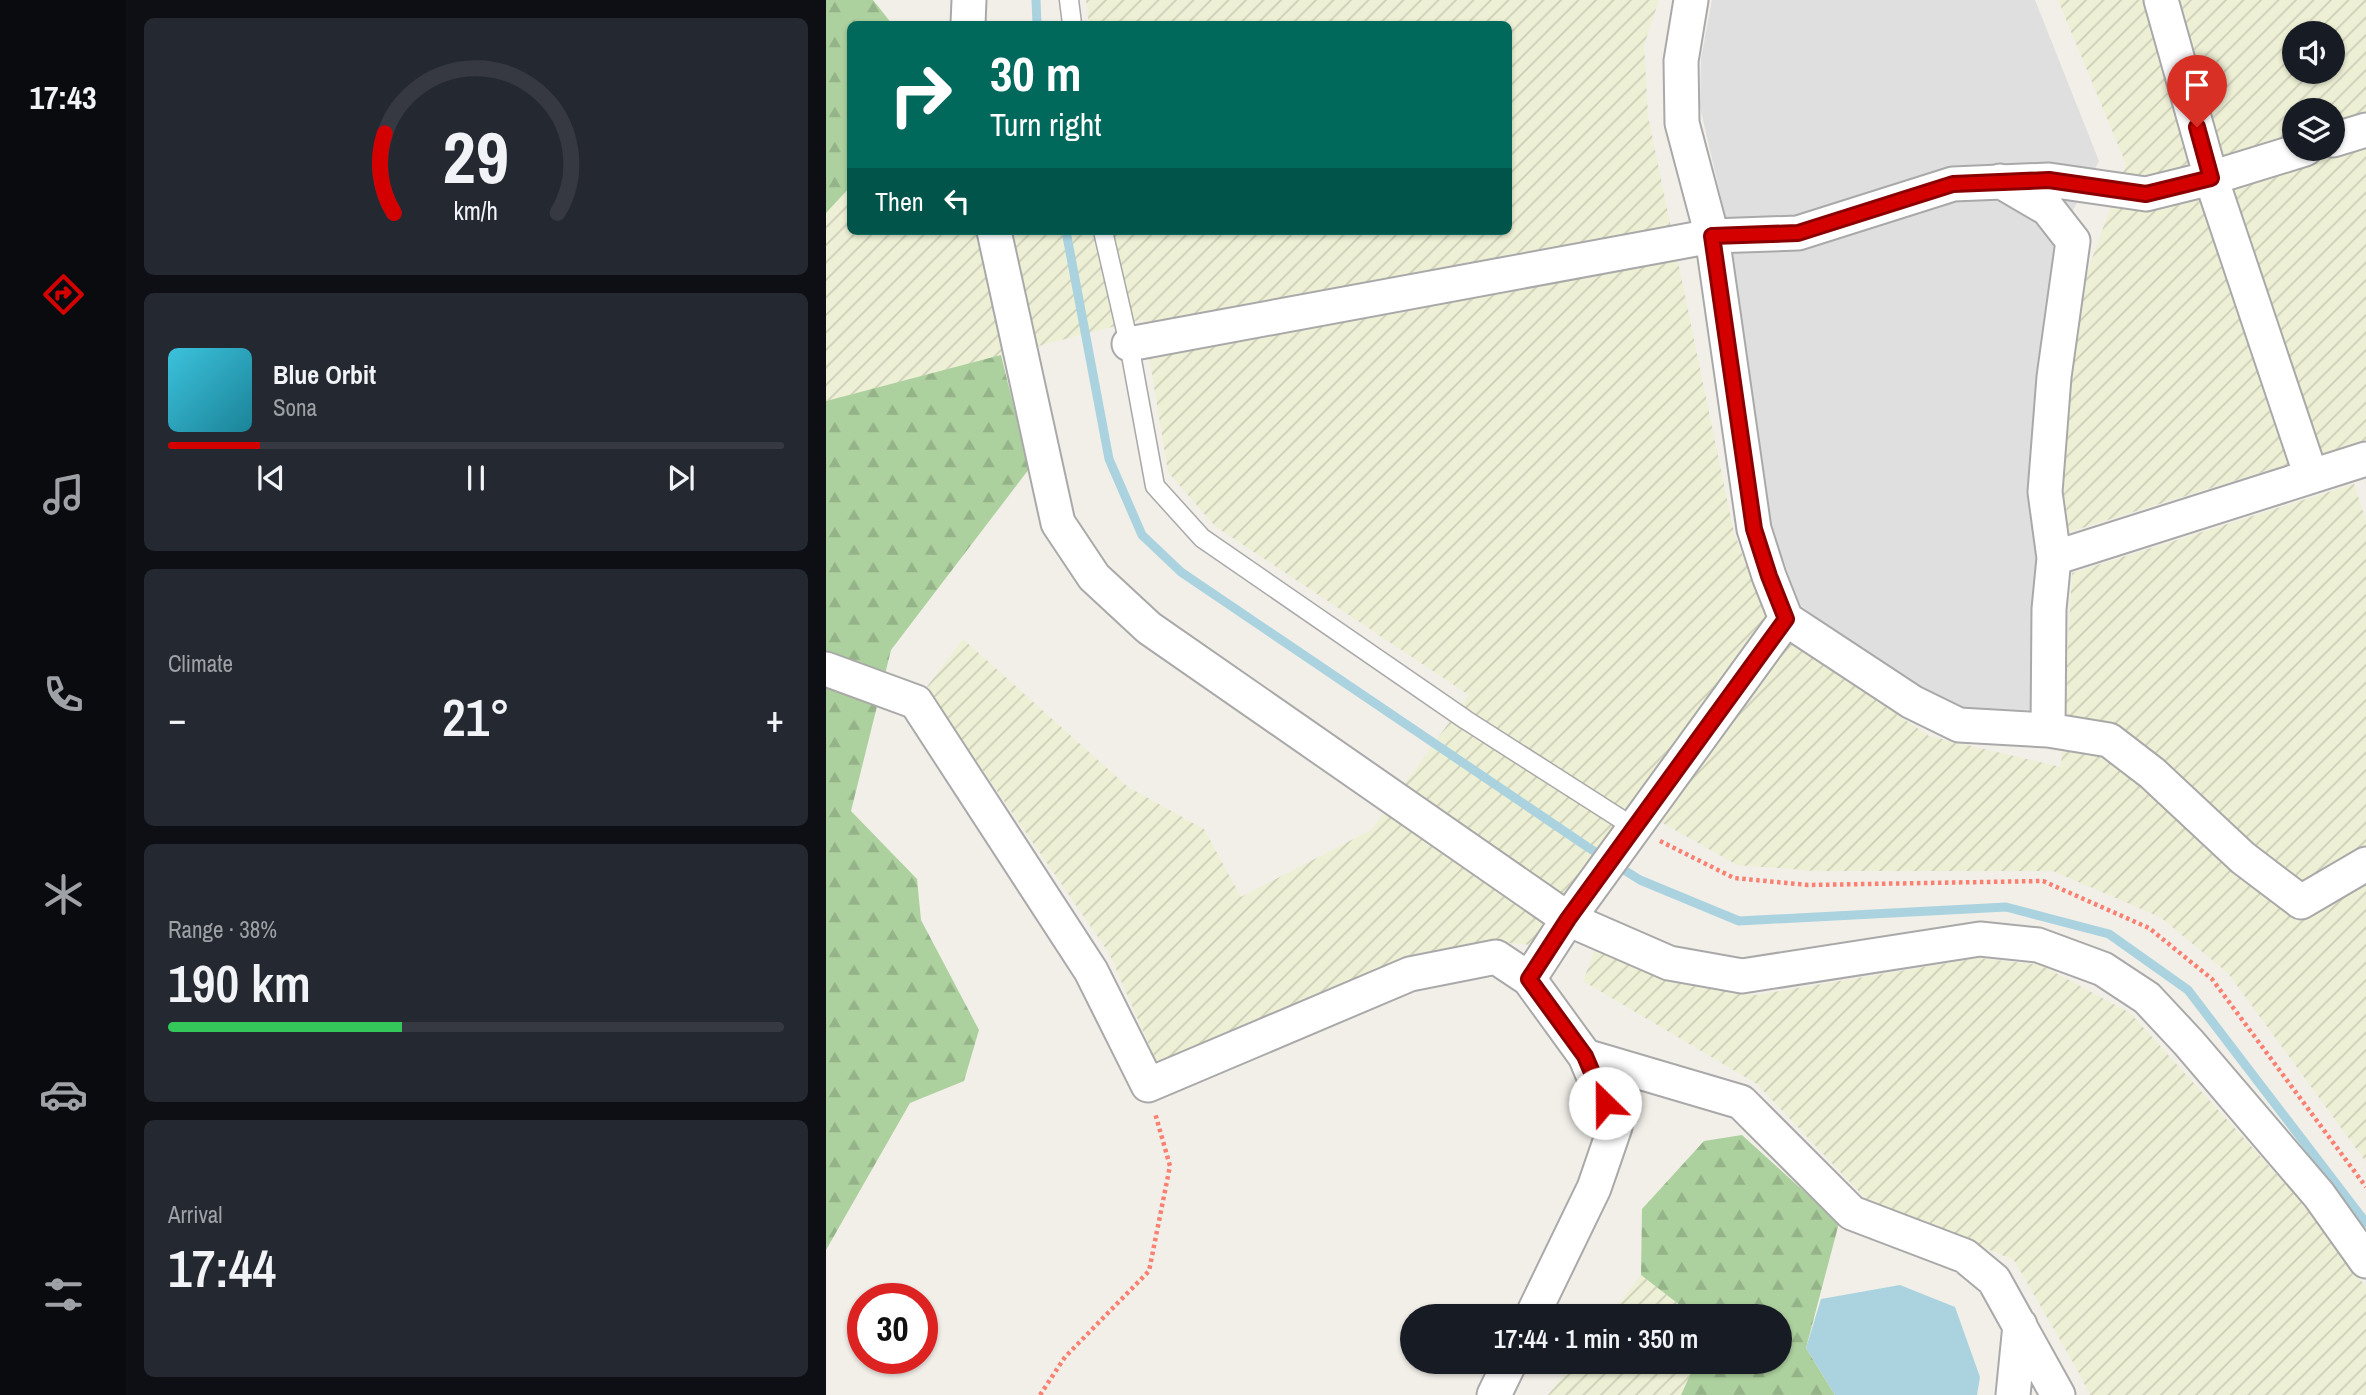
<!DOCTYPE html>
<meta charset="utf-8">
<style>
:root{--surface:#171b24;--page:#242831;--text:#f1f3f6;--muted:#9ea1a6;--line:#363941;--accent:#d40000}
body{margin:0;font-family:"Archivo Narrow",sans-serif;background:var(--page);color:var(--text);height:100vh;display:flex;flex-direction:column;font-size:26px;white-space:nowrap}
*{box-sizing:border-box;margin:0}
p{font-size:23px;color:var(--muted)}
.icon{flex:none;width:38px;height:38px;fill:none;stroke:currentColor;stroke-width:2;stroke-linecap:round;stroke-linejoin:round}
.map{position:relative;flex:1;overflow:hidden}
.details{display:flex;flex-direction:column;gap:18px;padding:18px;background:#0d0f14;width:700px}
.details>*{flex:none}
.banner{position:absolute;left:21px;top:21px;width:665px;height:214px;border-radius:10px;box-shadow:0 2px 5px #0004;background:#00695c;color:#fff;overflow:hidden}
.tools{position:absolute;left:1456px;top:21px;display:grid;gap:14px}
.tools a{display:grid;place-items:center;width:63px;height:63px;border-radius:50%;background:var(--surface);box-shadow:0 2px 5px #0004;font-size:35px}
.speed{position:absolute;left:21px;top:1283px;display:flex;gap:14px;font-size:35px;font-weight:700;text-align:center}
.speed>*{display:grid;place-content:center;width:91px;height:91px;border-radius:50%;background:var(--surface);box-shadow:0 2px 5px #0004;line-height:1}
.speed .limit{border:10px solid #d22;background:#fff;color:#111}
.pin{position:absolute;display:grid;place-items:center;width:60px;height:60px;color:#fff;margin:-72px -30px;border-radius:50% 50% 50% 0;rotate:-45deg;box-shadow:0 0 7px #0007}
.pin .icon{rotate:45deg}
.me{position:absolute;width:77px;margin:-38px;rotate:337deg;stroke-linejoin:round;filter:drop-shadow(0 0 5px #0008)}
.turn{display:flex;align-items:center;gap:24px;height:147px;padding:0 28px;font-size:32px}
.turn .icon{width:91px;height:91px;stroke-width:2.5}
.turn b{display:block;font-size:49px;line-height:60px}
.then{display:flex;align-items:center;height:66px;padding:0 28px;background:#0003;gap:14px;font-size:26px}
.big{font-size:52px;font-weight:600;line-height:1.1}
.details .widget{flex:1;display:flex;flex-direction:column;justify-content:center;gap:10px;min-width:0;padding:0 24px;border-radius:10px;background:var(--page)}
.details .dial{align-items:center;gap:0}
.dial svg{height:182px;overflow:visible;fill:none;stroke:var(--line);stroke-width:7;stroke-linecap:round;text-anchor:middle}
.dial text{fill:var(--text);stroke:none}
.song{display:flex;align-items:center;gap:21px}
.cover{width:84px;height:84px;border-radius:10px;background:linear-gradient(135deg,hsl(190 70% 55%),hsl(190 70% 35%))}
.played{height:7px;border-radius:4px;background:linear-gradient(90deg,var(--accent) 15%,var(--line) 15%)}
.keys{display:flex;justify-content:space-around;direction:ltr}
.heat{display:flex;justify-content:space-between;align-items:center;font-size:38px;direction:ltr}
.charge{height:10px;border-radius:5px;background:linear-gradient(90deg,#34c759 38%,var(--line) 0)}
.trip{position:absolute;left:574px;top:1304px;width:392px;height:70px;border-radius:35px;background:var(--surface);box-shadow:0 2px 5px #0004;font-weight:600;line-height:70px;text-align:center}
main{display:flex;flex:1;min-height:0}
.tab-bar{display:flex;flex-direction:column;width:126px;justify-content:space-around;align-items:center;background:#090b0e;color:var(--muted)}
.tab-bar .icon{width:49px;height:49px}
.tab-bar .selected{color:var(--accent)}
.tab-bar b{font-size:32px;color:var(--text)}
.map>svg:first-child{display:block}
</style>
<main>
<nav class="tab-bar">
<b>17:43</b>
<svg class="icon selected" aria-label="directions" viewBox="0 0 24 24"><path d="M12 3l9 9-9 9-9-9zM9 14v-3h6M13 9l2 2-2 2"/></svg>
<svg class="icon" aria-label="music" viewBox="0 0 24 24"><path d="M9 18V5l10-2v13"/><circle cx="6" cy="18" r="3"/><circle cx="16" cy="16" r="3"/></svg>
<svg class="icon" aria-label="phone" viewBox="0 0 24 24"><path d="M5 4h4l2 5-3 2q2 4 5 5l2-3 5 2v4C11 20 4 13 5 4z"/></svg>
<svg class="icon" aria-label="climate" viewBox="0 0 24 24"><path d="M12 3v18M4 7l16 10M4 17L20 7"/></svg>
<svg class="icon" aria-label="car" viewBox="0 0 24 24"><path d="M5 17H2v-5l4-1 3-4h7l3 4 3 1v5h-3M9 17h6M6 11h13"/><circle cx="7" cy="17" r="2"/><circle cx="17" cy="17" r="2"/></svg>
<svg class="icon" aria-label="filters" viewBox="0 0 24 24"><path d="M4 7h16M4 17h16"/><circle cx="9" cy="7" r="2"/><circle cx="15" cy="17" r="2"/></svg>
</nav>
<section class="details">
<div class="widget dial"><svg viewBox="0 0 100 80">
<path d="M14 69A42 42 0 1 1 86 69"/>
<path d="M14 69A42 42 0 0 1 10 34" stroke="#d40000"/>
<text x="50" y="56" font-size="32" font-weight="700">29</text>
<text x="50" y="72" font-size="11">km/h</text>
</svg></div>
<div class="widget">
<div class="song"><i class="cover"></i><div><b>Blue Orbit</b><p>Sona</p></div></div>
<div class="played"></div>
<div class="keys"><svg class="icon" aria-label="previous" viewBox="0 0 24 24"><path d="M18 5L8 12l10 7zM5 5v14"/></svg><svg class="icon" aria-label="pause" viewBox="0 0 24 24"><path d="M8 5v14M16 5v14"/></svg><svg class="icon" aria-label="next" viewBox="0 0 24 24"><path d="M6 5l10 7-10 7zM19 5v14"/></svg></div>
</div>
<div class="widget"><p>Climate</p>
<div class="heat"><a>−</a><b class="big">21°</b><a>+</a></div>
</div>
<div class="widget"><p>Range · 38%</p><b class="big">190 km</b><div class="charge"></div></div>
<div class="widget"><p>Arrival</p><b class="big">17:44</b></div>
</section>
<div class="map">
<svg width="1540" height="1395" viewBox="0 0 1540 1395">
<defs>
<pattern id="farmland-furrows" width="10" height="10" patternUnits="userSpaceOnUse" patternTransform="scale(1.75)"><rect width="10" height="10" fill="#eef0d5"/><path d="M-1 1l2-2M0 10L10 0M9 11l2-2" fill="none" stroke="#ccceb7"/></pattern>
<pattern id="forest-firs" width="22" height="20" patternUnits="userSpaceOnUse" patternTransform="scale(1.75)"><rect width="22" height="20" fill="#add19e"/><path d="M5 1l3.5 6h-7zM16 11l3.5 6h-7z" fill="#95b388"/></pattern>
</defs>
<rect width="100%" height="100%" fill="#f2efe9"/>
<path fill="#e0dfdf" d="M 886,0 L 1209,0 L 1273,161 L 1229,244 L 1204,482 L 1215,560 L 1208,710 L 1132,709 L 1091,688 L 975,606 L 942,524 L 899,215 L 874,107 L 875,58 Z"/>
<path fill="url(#farmland-furrows)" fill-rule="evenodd" d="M 260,0 L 833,0 L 818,45 L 822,116 L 908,533 L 941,616 L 709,945 L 669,942 L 584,955 L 331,1063 L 283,953 L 100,688 L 137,639 L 302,787 L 378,829 L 415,897 L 545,830 L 643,695 L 389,526 L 342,472 L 317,319 L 0,401 L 0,213 L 24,187 L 24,231 L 682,231 L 682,24 L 263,24 Z
M 1232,0 L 1540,0 L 1540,440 L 1243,532 L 1236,484 L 1252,298 L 1300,164 ZM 1468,33 L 1507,33 L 1507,72 L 1468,72 ZM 1468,110 L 1507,110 L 1507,149 L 1468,149 Z
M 1528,484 L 1540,521 L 1540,1162 L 1402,973 L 1334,917 L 1227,871 L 990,871 L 911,865 L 835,822 L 964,642 L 1103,736 L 1235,767 L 1246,573 Z
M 771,945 L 845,980 L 930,995 L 1152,958 L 1215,965 L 1304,1013 L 1475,1201 L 1540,1287 L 1540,1395 L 1264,1395 L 1252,1371 L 1188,1260 L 1041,1200 L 931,1084 L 757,981 Z
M 815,1275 L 868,1316 L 783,1316 Z
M 748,1362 L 870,1362 L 855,1395 L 722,1395 Z"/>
<path fill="url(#forest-firs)" d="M 0,0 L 47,0 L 66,24 L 24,24 L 24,187 L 0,213 Z
M 175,355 L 203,469 L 65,650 L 25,811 L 91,879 L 95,920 L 153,1030 L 138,1081 L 84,1103 L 0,1250 L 0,401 Z
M 916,1135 L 1013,1223 L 980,1348 L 1009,1395 L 855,1395 L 870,1362 L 954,1362 L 954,1316 L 868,1316 L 815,1275 L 816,1209 L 878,1141 Z"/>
<path fill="#aad3df" d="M 1074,1285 L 1129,1307 L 1154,1377 L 1151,1395 L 1009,1395 L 980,1348 L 995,1299 Z"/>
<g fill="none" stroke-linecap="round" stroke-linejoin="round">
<path stroke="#aad3df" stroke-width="9" d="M 210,0 L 211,24
M 240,231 L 283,459 L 316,535 L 355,572 L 763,848 L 814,880 L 913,921 L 1180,907 L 1283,934 L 1362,990 L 1540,1223"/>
<g stroke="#a9a9a9" stroke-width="21">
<path id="lane" d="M 243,0 L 246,24
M 277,231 L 303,344 L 329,486 L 376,538 L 640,720 L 809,828"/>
</g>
<g stroke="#a9a9a9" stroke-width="37">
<path id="street" d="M 865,0 L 855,61 L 856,123 L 886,236 L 928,529 L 943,576 L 960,619 L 1086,702 L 1133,725 L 1222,730 L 1283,740 L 1326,773 L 1417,858 L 1475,902 L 1540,864
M 1335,0 L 1385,178 L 1485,476
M 142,24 L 143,0
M 1507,140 L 1540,130
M 1174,181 L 1222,209 L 1247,241 L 1228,377 L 1219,492 L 1228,558 L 1223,609 L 1222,730
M 168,231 L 232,523 L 268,577 L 323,628 L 742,919 L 843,963 L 916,976 L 1154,939 L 1212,945 L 1277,969 L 1321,998 L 1363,1043 L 1493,1195 L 1540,1261
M 303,344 L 886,236 L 972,233 L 1127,184 L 1223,180 L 1320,194 L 1385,178 L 1479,149
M 1228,558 L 1540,459
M 0,669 L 90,702 L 265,971 L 322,1085 L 584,974 L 670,957 L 703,979 L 759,1056 L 789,1127 L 768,1188 L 706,1316
M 703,979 L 742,919 L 960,619
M 759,1056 L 915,1102 L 1026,1213 L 1139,1256 L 1168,1280 L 1232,1395
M 668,1395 L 684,1362
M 1187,1395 L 1194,1325"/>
</g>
<path stroke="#fa8072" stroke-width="4.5" stroke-dasharray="3.5 3.5" stroke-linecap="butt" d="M 834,841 L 908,878 L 982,885 L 1217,881 L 1323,928 L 1386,979 L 1540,1187
M 214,1395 L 239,1357 L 323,1271 L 344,1166 L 329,1113"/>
<use href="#lane" stroke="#fff" stroke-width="18"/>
<use href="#street" stroke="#fff" stroke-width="33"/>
</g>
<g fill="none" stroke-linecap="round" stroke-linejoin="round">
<g stroke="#8a0000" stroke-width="18">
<path id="route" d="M 779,1103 L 759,1056 L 703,979 L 742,919 L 960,619 L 943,576 L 928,529 L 886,236 L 972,233 L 1127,184 L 1223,180 L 1320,194 L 1385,178 L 1371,127"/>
</g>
<use href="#route" stroke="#d40000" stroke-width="12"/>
</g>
</svg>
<div class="tools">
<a><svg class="icon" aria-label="sound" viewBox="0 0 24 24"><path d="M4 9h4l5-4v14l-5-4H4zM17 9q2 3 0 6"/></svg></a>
<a><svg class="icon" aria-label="layers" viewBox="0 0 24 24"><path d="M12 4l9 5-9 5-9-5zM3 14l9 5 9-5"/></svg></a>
</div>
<div class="speed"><div class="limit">30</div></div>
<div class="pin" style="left:1371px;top:127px;background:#d93025"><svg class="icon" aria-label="arrive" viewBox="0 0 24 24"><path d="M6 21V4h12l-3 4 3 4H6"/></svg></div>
<svg class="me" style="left:779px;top:1103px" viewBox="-20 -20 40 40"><circle r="19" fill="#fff"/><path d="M0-13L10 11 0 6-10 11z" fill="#d40000"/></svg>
<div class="trip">17:44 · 1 min · 350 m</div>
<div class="banner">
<div class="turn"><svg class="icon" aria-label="right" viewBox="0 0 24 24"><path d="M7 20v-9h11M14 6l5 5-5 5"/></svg><div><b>30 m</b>Turn right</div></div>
<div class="then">Then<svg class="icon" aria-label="left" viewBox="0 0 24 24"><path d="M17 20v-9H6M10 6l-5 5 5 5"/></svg></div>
</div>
</div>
</main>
